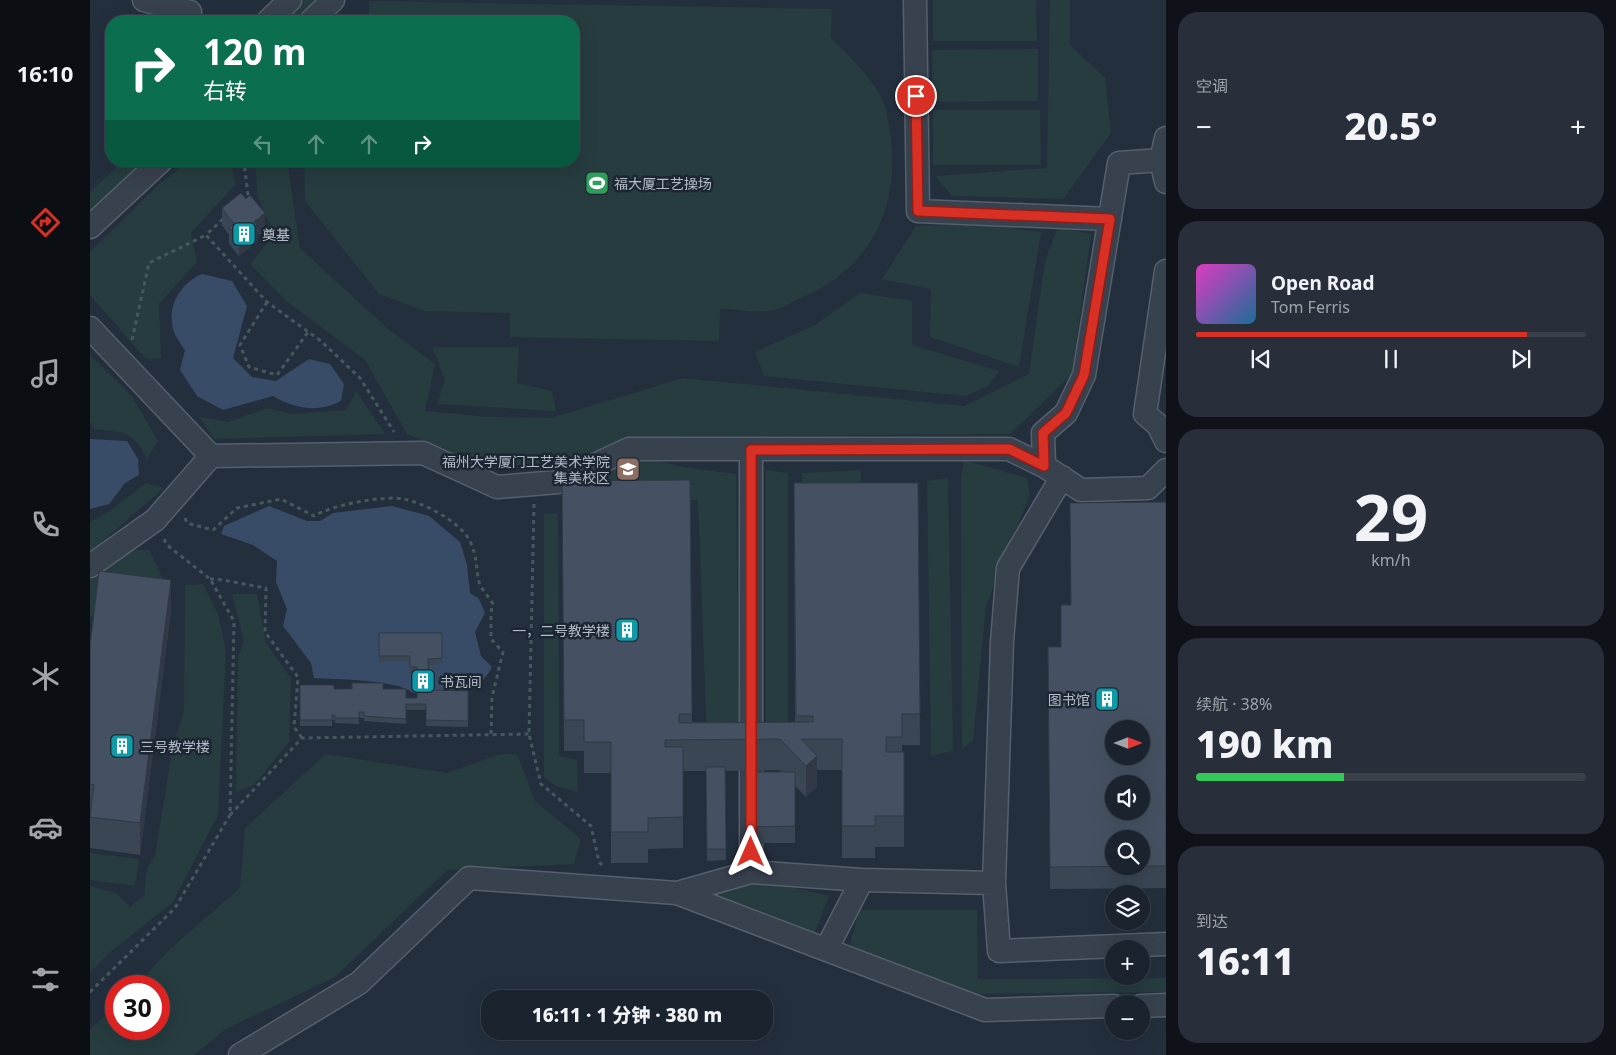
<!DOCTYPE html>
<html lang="zh">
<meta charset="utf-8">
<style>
:root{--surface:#1b232e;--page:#282f3a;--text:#f1f3f6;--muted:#a0a4aa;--line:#39404a;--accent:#d93025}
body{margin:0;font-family:"Noto Sans","Noto Sans SC",sans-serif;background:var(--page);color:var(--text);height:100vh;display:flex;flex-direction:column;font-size:19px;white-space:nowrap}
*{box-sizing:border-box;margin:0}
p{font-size:16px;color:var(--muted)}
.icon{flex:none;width:28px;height:28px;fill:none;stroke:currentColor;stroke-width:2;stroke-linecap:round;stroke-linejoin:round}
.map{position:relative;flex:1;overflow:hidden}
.sheet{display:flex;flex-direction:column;gap:12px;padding:12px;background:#0f1319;width:450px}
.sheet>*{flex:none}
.banner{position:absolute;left:15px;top:15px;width:475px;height:152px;border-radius:20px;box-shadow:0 5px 20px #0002,0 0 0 1px var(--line);background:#0b6e4f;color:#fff;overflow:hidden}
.needle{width:32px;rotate:90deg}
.fabs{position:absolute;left:1015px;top:720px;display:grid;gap:10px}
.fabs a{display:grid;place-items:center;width:45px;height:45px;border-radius:50%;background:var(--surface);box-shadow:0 5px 20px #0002,0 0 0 1px var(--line);font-size:25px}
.speed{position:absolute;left:15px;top:975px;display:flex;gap:10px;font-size:25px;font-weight:700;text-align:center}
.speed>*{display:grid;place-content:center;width:65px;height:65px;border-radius:50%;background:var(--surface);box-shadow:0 5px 20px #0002,0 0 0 1px var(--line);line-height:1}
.speed .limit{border:8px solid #d22;background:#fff;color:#111}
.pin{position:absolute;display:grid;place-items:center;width:42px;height:42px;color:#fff;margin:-21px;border:2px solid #fff;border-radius:50%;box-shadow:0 1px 5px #0007}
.me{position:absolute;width:55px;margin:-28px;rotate:0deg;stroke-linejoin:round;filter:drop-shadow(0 0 4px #0008)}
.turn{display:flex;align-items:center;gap:18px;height:105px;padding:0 15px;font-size:22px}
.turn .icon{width:65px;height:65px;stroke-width:2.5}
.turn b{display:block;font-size:35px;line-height:42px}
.lanes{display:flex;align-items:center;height:48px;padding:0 15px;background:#0003;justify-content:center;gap:25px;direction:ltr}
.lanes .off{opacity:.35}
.big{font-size:38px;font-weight:800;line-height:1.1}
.sheet .widget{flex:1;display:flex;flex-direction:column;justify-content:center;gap:8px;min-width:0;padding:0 18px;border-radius:20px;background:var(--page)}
.sheet .dial{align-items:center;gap:0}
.dial b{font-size:65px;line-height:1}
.song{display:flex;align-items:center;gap:15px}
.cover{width:60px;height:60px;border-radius:8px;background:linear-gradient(135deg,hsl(310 70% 55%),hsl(200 70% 35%))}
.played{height:5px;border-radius:2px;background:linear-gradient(90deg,var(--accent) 85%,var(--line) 85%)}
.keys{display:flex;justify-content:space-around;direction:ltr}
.heat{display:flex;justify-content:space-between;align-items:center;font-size:28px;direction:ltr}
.charge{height:8px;border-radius:4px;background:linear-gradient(90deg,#34c759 38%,var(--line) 0)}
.trip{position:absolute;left:391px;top:990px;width:292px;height:50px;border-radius:20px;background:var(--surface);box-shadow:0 5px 20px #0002,0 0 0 1px var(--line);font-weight:800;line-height:50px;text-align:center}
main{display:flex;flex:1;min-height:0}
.tabs{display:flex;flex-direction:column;width:90px;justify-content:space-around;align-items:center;background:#0b0e12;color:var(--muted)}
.tabs .icon{width:35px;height:35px}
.tabs .current{color:var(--accent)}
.tabs b{font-size:22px;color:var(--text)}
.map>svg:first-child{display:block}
</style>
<main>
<nav class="tabs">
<b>16:10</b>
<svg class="icon current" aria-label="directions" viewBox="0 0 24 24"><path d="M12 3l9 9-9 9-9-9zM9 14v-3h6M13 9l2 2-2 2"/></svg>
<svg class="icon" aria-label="music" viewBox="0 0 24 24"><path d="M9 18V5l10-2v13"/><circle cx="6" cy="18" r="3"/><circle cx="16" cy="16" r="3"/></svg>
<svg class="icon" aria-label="phone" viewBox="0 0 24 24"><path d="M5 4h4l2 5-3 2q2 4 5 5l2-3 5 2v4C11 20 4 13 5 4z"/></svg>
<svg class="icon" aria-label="climate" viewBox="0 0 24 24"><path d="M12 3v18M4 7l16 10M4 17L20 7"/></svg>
<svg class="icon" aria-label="car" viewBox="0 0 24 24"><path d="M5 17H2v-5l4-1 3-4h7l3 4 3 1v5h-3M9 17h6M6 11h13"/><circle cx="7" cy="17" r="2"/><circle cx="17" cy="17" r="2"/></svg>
<svg class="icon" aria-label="filters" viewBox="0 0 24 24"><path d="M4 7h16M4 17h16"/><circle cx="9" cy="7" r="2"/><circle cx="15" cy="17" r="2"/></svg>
</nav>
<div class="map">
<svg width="1076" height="1055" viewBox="0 0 1076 1055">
<rect width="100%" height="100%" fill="#242f3e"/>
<path fill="#263c3f" d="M 212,0 L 232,0 L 210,21 L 188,21 Z
M 843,0 L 946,0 L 947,41 L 843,41 Z
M 960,0 L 980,0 L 980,45 L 1015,78 L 1021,133 L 973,199 L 862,196 L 845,176 L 957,168 Z
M 279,1 L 742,9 L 741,38 C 760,57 789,84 796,110 C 816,191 790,265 711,298 C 702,302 692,309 683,310 C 667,314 647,309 630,309 L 629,341 L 420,337 L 420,313 L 335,311 L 289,294 L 215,201 L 214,161 L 484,161 L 484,21 L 279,21 Z
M 948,49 L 948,101 L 843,102 L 842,50 Z
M 843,110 L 950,110 L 951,165 L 843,165 Z
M 33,161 L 61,161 L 0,218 L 0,192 Z
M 100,161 L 140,161 L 146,184 L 101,233 L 107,262 L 69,304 L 71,358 L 56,359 L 0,295 L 0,252 L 70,183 Z
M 165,161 L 197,161 L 210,248 L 297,328 L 345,364 L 335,411 L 399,417 L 461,418 L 593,378 L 875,406 L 939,374 L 955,261 L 968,227 L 1001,234 L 982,374 L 920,434 L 564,437 L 470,465 L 392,465 L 317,434 L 275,360 L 195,300 L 160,264 L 184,235 L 168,197 Z
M 890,224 L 951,232 L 929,367 L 840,337 L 841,289 L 792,279 L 826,226 Z
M 770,293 L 822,301 L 822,345 L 909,371 L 898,386 L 876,396 L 674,376 L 665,352 L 725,325 Z
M 342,347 L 429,347 L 427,383 L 462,391 L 466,411 L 347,404 L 355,379 Z
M 0,355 L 41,395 L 68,441 L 57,459 C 43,430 33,432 4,429 L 0,422 Z
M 266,391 L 295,434 L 124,439 L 109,417 L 138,422 L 178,408 L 200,414 L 256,410 Z
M 557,458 L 592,467 L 646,474 L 649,744 L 617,741 L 608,500 L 527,501 L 514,492 L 515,471 Z
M 874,460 L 937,478 L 940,494 L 896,606 L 883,740 L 872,749 L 871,478 Z
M 676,470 L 698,473 L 698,734 L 676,740 Z
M 771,470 L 770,498 L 713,505 L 712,473 Z
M 858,478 L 863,751 L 841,756 L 837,481 Z
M 56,483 L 74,488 L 0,552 L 0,522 L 20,511 Z
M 468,513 L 469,756 L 487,760 L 488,792 L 466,786 L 454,777 L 454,514 Z
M 38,549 L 60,551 L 73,580 L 15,596 L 0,619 L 0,579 Z
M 113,584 L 128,614 L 136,650 L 128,815 L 83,902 L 18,954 L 0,973 L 0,886 L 26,893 L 40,907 L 54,896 L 57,868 L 65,856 L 83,746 L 94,711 L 95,585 Z
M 142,594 L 167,594 L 176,643 L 201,678 L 199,742 L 164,785 L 146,792 L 148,657 L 154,641 Z
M 236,754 L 357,773 L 410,754 L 427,754 L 445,801 L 491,839 L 484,864 L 357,870 L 245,977 L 136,1029 L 104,1055 L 0,1055 L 0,1029 L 26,1006 L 26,1029 L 69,1029 L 69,986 L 45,986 L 80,949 L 150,888 L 155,828 Z
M 0,853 L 49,859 L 45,886 L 0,880 Z
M 664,878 L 739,896 L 725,932 L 628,899 L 627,891 Z
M 769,910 L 887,910 L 888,979 L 1076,978 L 1076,992 L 888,994 L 760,945 Z"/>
<path fill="#394c67" d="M 112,274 L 142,281 L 157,306 L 143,358 L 162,377 L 186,381 L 219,359 L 240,364 L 254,384 L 251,401 C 227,413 206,409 183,396 L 133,410 L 107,396 L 90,370 L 95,350 C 91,344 85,336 83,329 C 77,305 91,283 112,274 Z
M 0,439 L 37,441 L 48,459 L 49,475 L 35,483 L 19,504 L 0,509 Z
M 179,506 L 217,521 L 230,521 L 243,513 L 302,506 L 339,516 L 370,542 L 377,565 L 380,593 L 389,599 L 395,613 L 385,632 L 391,656 L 402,667 C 383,702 358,693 323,693 C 309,680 245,679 224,678 L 221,663 L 193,626 L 197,609 L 186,582 L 187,561 L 163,545 L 131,534 L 134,526 Z"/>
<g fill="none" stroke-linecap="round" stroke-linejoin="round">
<g stroke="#565f6c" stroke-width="25">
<path id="minor" d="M 54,0 L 100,12
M 825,0 L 828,211 L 1020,219
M 178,21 L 200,0
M 221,21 L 243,0
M 1076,138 L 1071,160 L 1076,182
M 0,227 L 71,161
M 1076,271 L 1055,414 L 1068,425 L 1076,441
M 0,328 L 121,456
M 954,466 L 953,433 L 976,413 L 994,375 L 1029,163 L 1071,160
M 972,477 L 918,568 L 912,642 L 904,883 L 909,951 L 1076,944
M 0,566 L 65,520 L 121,456 L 333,453 L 407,487 L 468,482 L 539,449 L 919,449 L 954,466 L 991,490 L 1058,488 L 1076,470
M 661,872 L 772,880 L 904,883
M 587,893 L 661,872 L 661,450
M 737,948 L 772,880
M 1051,1006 L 1076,1005
M 150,1055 L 269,983 L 379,878 L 587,893 L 895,1010 L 1024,1006"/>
</g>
<path stroke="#44595c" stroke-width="3" stroke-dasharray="4 4" stroke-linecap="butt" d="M 153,201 L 158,196 L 154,161
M 133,219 L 116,235 L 177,302 L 231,341 L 270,378 L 304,432
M 177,302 L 150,345 L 159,367 L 187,375 L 218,332
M 42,340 L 59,263 L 116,235
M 444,504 L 439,734 L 451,784 L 501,826 L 509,862 L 513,866
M 95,518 L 97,523 L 123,530 L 147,508 L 191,499 L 224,516 C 242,505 294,495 314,499 C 336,504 369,521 380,541 C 387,556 386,568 389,582 C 391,589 400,598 403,604 L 401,612 L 401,639 L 413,652 L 402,697 L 401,735
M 74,539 L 77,545 L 120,579 L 144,621 L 140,815 L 212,738 L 439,734
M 120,579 L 127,579 L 176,588 L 175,632 L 208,677 L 204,727 L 212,738
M 0,992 L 85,908 L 140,815"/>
<use href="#minor" stroke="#38414e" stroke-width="22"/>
</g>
<path fill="#3b4654" d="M 132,208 L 175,230 L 167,236 L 167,242 L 149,256 L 139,244 L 139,235 L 132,225 Z
M 600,480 L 602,722 L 705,722 L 704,483 L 828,483 L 830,745 L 812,745 L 812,752 L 814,752 L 814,847 L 785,847 L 785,858 L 752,858 L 752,770 L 727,770 L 727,787 L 716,797 L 705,786 L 705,843 L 664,843 L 664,772 L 692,772 L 690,770 L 635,771 L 636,860 L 617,861 L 616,771 L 593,771 L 593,848 L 558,849 L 558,863 L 521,863 L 521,773 L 494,773 L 494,751 L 474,751 L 472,481 Z
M 1076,502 L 1076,888 L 960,889 L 958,647 L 971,647 L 981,605 Z
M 81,611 L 50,855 L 0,848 L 0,646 Z
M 289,633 L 352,633 L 352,664 L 338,665 L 339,690 L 378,691 L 378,727 L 336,726 L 336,710 L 316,710 L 316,724 L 274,721 L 274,718 L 269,718 L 269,724 L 245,723 L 245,720 L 242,720 L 242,726 L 210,726 L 210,685 L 244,689 L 293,689 L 316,698 L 327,698 L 327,673 L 320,673 L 320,662 L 289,662 Z"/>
<path fill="#303945" d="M 175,213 L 175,230 L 167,236 L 167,242 L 149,256 L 149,239 L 164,222 Z
M 81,580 L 81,611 L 50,855 L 50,823 Z
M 727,756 L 727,787 L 716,797 L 716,766 Z"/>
<path fill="#455162" stroke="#303945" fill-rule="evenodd" d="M 151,193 L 156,199 L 160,195 L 175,213 L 164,222 L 167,225 L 149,239 L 139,227 L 144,224 L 132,208 Z
M 600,480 L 602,714 L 589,714 L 589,723 L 723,722 L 723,716 L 706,716 L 704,483 L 828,483 L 830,714 L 812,714 L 812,737 L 796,737 L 796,752 L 814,752 L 814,816 L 785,816 L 785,826 L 752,826 L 752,739 L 711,739 L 727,756 L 716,766 L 690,739 L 575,740 L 575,747 L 593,747 L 593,817 L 558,818 L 558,832 L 521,832 L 521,742 L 494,742 L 494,720 L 474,720 L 472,481 Z
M 1076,502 L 1076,866 L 960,867 L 958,647 L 971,647 L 971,605 L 981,605 L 980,503 ZM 1024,729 L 1051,729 L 1051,756 L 1024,756 ZM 1024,784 L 1051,784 L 1051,811 L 1024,811 ZM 1024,839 L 1051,839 L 1051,866 L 1024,866 Z
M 9,571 L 81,580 L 50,823 L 0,817 L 4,785 L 0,784 L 0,646 Z
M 289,633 L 352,633 L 352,658 L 338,659 L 339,690 L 378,691 L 378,721 L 336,720 L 336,704 L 316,704 L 316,719 L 274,716 L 274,712 L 269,712 L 269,718 L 245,718 L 245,715 L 242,715 L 242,720 L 210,720 L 210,685 L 244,685 L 244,689 L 262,689 L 262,683 L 293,683 L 293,689 L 316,689 L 316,698 L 327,698 L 327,667 L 320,667 L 320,656 L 289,656 Z
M 616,767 L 635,767 L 636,849 L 617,849 Z
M 664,772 L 705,772 L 705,826 L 664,827 Z"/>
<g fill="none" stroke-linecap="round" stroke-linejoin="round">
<g stroke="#8d1f18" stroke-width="12">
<path id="route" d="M 661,852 L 661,450 L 919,449 L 954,466 L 953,433 L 976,413 L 994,375 L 1020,219 L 828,211 L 826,96"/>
</g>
<use href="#route" stroke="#d93025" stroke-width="9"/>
</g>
<defs>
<g id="stadium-square" transform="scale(1.25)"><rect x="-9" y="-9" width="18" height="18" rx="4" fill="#2e9e5b" stroke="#1d2633"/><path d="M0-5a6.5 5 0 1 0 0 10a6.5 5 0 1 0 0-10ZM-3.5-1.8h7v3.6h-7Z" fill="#fff"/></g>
<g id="building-square" transform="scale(1.25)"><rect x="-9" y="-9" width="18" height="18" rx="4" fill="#0f9aa8" stroke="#1d2633"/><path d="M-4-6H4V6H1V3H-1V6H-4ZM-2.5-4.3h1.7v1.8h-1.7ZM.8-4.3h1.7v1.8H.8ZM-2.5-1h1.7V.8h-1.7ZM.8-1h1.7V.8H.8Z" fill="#fff"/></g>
<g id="university-square" transform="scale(1.25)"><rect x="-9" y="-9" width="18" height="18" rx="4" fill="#8d6e63" stroke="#1d2633"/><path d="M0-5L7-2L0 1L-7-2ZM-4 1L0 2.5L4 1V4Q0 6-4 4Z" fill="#fff"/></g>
</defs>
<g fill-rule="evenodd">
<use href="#stadium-square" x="507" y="183"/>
<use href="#building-square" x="154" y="234"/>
<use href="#university-square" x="538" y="469"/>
<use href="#building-square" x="537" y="630"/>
<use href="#building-square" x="333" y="681"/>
<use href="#building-square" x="1017" y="699"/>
<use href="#building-square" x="32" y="746"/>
</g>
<g text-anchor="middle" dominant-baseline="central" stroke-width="5" stroke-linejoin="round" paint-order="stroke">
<g font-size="14" fill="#b4bcc9" stroke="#1d2633" text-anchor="start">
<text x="524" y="183">福大厦工艺操场</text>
<text x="172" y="234">奠基</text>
<text x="520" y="461" text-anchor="end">福州大学厦门工艺美术学院<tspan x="520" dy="16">集美校区</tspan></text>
<text x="520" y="630" text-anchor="end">一，二号教学楼</text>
<text x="350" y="681">书瓦间</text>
<text x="1000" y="699" text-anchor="end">图书馆</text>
<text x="50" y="746">三号教学楼</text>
</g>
</g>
</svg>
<div class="fabs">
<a><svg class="needle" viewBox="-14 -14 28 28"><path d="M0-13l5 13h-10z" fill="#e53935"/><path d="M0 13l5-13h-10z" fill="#a0a4aa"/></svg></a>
<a><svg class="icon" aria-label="sound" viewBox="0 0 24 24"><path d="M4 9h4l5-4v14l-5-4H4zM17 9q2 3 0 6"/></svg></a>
<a><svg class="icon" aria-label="search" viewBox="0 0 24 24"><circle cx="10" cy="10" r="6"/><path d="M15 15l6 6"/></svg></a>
<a><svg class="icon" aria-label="layers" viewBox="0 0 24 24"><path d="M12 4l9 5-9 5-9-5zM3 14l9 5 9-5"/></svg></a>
<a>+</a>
<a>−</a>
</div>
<div class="speed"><div class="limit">30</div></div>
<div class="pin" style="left:826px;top:96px;background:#d93025"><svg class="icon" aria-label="arrive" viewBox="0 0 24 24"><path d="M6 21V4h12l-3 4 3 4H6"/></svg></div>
<svg class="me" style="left:661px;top:852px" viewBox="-20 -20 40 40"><path d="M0-17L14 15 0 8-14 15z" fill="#d93025" stroke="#fff" stroke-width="4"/></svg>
<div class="trip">16:11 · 1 分钟 · 380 m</div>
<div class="banner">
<div class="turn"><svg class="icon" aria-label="right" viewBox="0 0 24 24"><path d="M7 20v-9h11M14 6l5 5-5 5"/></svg><div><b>120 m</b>右转</div></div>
<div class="lanes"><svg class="icon off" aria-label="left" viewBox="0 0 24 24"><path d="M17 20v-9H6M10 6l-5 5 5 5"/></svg><svg class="icon off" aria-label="ahead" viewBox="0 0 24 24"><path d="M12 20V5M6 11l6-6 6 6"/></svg><svg class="icon off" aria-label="ahead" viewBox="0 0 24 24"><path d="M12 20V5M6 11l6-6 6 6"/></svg><svg class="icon" aria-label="right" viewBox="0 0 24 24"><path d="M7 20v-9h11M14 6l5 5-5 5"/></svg></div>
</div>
</div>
<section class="sheet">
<div class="widget"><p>空调</p>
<div class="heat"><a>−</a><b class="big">20.5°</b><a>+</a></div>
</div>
<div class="widget">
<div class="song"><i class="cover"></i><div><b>Open Road</b><p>Tom Ferris</p></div></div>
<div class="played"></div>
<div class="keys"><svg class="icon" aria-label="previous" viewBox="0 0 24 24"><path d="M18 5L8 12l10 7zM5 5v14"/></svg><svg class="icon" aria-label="pause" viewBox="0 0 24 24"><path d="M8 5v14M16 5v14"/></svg><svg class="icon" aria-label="next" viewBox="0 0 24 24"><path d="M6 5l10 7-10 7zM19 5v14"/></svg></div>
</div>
<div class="widget dial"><b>29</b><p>km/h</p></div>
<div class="widget"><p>续航 · 38%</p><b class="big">190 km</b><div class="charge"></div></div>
<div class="widget"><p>到达</p><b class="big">16:11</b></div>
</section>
</main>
